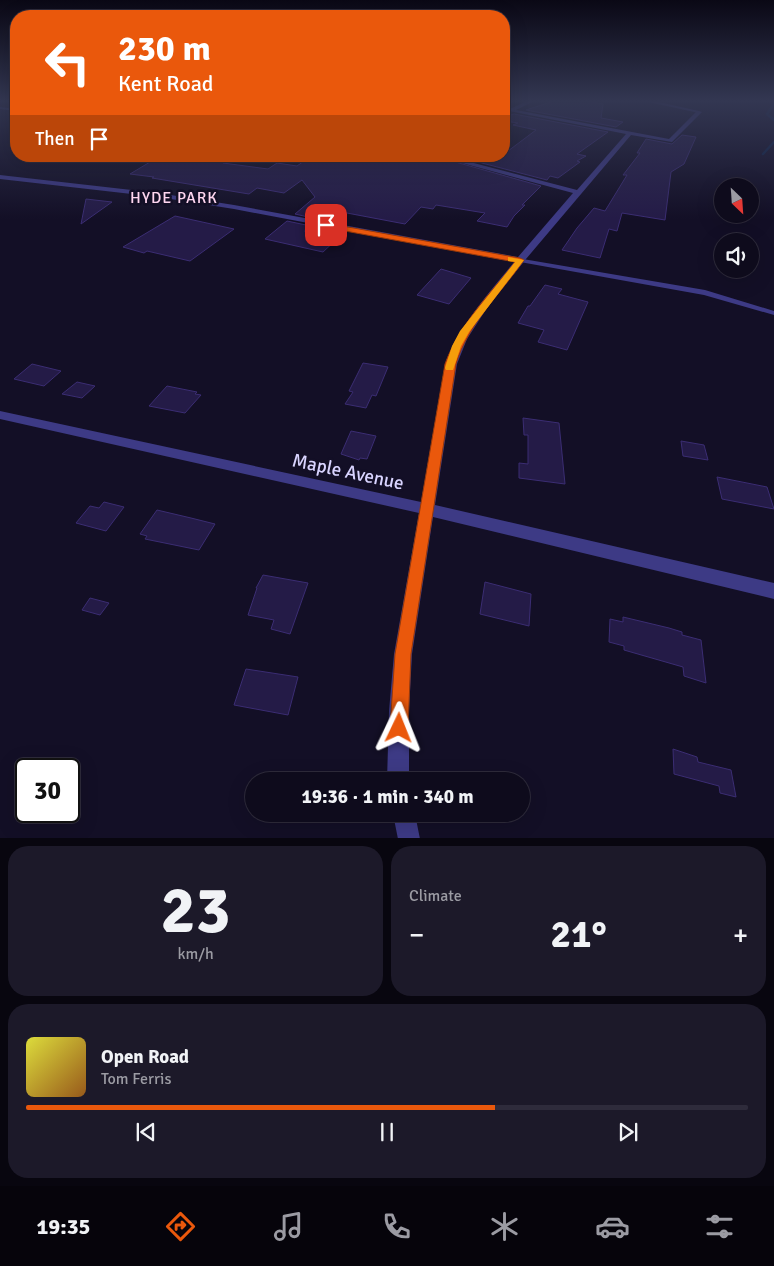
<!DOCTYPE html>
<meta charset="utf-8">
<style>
:root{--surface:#0e0b1c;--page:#1c1929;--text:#f1f3f6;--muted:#9b9ba3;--line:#2e2b3b;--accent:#ea580c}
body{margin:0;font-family:Signika,sans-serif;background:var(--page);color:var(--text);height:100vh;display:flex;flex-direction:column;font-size:19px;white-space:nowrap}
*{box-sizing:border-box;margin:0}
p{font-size:16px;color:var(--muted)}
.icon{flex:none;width:28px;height:28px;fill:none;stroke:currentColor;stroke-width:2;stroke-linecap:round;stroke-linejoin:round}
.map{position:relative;height:838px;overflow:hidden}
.side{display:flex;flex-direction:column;gap:8px;padding:8px;background:#08060f;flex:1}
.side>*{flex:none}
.hud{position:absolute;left:10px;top:10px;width:500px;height:152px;border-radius:20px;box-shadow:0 5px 20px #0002,0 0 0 1px var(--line);background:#ea580c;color:#fff;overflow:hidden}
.needle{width:32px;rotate:155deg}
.buttons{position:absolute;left:714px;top:178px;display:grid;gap:10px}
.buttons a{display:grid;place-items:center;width:45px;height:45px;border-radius:50%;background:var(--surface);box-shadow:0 5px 20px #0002,0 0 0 1px var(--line);font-size:25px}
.speed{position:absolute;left:15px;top:758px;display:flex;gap:10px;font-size:25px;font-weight:700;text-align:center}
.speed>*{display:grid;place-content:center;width:65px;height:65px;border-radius:50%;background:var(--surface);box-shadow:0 5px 20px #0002,0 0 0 1px var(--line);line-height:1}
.speed .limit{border:2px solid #111;border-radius:8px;background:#fff;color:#111}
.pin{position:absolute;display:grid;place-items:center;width:42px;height:42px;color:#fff;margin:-21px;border-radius:10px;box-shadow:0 2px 8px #0006}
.me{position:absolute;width:55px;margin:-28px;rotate:2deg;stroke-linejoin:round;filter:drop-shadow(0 0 4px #0008)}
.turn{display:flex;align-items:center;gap:18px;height:105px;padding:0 25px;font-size:22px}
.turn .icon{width:65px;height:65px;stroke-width:2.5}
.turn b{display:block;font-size:35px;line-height:42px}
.then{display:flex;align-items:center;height:48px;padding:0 25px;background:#0003;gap:10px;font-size:19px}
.big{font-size:38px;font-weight:700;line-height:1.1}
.side .card{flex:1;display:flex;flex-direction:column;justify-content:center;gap:8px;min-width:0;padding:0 18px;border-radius:20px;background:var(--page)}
.side .dial{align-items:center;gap:0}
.dial b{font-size:65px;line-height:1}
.song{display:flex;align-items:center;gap:15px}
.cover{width:60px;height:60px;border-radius:8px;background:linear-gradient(135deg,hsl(60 70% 55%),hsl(30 70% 35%))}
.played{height:5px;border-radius:2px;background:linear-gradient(90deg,var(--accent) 65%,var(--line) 65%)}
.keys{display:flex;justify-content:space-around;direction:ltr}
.heat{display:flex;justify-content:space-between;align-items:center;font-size:28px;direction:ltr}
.side .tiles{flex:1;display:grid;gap:8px;grid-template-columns:1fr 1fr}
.card:last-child{grid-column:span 2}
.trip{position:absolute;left:245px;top:772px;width:285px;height:50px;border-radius:25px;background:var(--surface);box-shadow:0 5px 20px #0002,0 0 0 1px var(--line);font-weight:700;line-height:50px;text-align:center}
.tabs{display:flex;height:80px;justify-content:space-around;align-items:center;background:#06040b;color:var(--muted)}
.tabs .icon{width:35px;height:35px}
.tabs .selected{color:var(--accent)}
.tabs b{font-size:22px;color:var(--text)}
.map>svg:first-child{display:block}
</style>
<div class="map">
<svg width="774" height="839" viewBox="0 0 774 839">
<rect width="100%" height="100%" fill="#130f26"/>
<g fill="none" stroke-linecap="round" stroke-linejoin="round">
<path stroke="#0c2248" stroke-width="2.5" d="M 769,101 L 774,104 L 767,114 L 774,120
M 763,154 L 774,142"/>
</g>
<path fill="#241b47" stroke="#3b2d73" d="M 554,101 L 587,101 L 603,104 L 601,118 L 623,122 L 616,127 L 526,110 Z
M 514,114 L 608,132 L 577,154 L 586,156 L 577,161 L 580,162 L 558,178 L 550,176 L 547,180 L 455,156 L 504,156 L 504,154 L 536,130 L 513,125 L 518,123 L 505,121 L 511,118 L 504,117 Z
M 682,135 L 696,137 L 684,164 L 671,172 L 665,220 L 622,213 L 617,231 L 609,229 L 600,258 L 562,250 L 577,228 L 594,208 L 605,211 L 627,175 L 623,175 L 640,153 L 637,153 L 646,139 L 672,144 Z
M 160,156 L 233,156 L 223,163 L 268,169 L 277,163 L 297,166 L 311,156 L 338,156 L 364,161 L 376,156 L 434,156 L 541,186 L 522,205 L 525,205 L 514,216 L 507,227 L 477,221 L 485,213 L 436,205 L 433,209 L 421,207 L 405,224 L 310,206 L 308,217 L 295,214 L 315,197 L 302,180 L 284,193 L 257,188 L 249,194 L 152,178 L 154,177 L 130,174 Z
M 86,199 L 112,202 L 81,224 Z
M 175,216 L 234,229 L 190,261 L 147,251 L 144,253 L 123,247 Z
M 287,221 L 306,225 L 305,232 L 337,239 L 323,252 L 265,239 Z
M 441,269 L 471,278 L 449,304 L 417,295 Z
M 545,285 L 562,289 L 558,294 L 588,302 L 567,350 L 538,342 L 544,330 L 518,323 L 528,306 L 530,306 Z
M 363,363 L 388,367 L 376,396 L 372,395 L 366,408 L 345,404 L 353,392 L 349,391 Z
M 32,364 L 61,371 L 44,386 L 14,379 Z
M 77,382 L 95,386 L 82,398 L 62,394 Z
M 167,386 L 197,392 L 195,394 L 201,395 L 185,413 L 149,406 Z
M 523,418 L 559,423 L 565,484 L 519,478 L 519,463 L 528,464 L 528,435 L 524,435 Z
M 351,431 L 376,436 L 367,459 L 360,458 L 359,460 L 341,454 Z
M 681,441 L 704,445 L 708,460 L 683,456 Z
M 717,477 L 767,487 L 774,509 L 722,499 Z
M 104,502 L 124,507 L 106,531 L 76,523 L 90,506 L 99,508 Z
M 157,510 L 191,518 L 215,524 L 199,550 L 145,539 L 147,536 L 140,534 Z
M 263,575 L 308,583 L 290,634 L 271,629 L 274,620 L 248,615 L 257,588 L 256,588 Z
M 485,582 L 531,594 L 529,626 L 480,614 Z
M 90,598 L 109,603 L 100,615 L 82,610 Z
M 623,617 L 669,628 L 682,632 L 682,635 L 701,640 L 706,683 L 684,676 L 683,667 L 624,650 L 624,646 L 609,642 L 610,619 L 623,622 Z
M 246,669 L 298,677 L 288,715 L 234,705 Z
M 673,749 L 697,757 L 698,762 L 731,770 L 736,797 L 720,793 L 719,786 L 674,774 Z"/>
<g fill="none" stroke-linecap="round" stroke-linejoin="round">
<path fill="#3d3a85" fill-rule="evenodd" d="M 654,101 L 699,111 L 701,112 L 699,113 L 644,101 Z
M 517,258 L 705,290 L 774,311 L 774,315 L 704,295 L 520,262 L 516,260 Z"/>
<path fill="#3d3a85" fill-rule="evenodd" d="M 527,101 L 534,101 L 516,110 L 669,139 L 697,111 L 702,112 L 672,142 L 631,135 L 526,259 L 487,308 L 467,339 L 457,364 L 435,505 L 774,583 L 774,599 L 433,517 L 412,654 L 409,711 L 409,781 L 387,781 L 389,711 L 394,654 L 419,513 L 0,419 L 0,411 L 421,502 L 445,364 C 460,325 488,294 514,262 L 234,209 L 158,197 L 0,179 L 0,175 L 158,193 L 234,205 L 518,257 L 573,193 L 436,156 L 447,156 L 577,190 L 626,134 L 504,110 L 504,108 L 510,109 Z
M 0,107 L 16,109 L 16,111 L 0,109 Z
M 393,814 L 415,814 L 420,839 L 398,839 Z"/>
</g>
<linearGradient id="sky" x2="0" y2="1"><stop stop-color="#0a0815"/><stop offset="0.46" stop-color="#333752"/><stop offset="1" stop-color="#333752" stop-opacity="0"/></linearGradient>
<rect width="774" height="219" fill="url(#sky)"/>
<path fill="#ea580c" stroke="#983908" d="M 326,223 L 520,258 L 524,260 C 500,294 468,324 456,364 L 411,654 L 408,728 L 405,735 L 399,738 L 392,735 L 390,728 L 395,654 L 445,364 C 459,325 490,294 515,262 L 323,227 L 322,225 Z"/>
<path fill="#f59e0b" d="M 508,257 L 524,260 L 469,332 L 461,346 L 453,370 L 446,370 L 445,368 L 452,346 L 460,331 L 515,262 L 508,261 Z"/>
<g text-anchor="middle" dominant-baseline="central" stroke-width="5" stroke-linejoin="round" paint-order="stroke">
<g font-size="16" letter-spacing="1" fill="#ffd6f0" stroke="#130f26">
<text x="174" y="198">HYDE PARK</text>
</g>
<g font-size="19" fill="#d9d4ff" stroke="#130f26">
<text transform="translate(348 472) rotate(12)">Maple Avenue</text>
</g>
</g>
</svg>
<div class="buttons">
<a><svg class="needle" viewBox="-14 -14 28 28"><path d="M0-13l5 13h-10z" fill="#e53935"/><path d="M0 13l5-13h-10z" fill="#9b9ba3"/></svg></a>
<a><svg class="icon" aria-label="sound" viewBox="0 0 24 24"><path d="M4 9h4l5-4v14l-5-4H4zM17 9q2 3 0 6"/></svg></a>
</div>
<div class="speed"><div class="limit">30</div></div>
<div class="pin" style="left:326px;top:225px;background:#d93025"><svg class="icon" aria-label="arrive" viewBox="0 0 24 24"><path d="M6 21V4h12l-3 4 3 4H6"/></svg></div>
<svg class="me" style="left:399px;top:728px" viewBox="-20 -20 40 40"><path d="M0-17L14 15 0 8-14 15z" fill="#ea580c" stroke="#fff" stroke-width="4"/></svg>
<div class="trip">19:36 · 1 min · 340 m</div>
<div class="hud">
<div class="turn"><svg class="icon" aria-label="left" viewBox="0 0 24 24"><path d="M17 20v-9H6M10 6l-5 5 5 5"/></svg><div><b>230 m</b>Kent Road</div></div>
<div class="then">Then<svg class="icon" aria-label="arrive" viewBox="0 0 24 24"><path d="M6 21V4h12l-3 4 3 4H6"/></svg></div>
</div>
</div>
<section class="side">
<div class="tiles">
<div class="card dial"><b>23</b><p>km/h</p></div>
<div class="card"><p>Climate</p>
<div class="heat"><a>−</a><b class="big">21°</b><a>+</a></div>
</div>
<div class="card">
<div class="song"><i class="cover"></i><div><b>Open Road</b><p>Tom Ferris</p></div></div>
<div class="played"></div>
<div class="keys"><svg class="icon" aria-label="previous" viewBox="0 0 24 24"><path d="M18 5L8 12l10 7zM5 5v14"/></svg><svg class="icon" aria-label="pause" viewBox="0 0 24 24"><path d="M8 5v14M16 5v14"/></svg><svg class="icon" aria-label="next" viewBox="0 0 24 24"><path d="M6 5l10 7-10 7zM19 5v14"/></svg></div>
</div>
</div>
</section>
<nav class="tabs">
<b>19:35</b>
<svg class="icon selected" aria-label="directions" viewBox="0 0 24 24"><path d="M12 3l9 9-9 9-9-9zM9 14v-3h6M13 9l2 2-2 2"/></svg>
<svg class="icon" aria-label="music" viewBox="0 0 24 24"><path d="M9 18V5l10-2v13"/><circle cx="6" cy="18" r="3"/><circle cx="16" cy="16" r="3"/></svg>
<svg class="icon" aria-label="phone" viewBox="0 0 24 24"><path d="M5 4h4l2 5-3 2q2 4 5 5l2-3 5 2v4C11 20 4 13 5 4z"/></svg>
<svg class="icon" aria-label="climate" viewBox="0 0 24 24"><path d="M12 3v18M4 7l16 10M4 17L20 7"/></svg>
<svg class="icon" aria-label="car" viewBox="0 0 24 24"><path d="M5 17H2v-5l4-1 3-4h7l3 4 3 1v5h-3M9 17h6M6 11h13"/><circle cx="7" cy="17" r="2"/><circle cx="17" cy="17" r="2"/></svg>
<svg class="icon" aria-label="filters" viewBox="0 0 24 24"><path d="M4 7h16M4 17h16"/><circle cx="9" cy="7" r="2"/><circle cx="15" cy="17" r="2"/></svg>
</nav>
